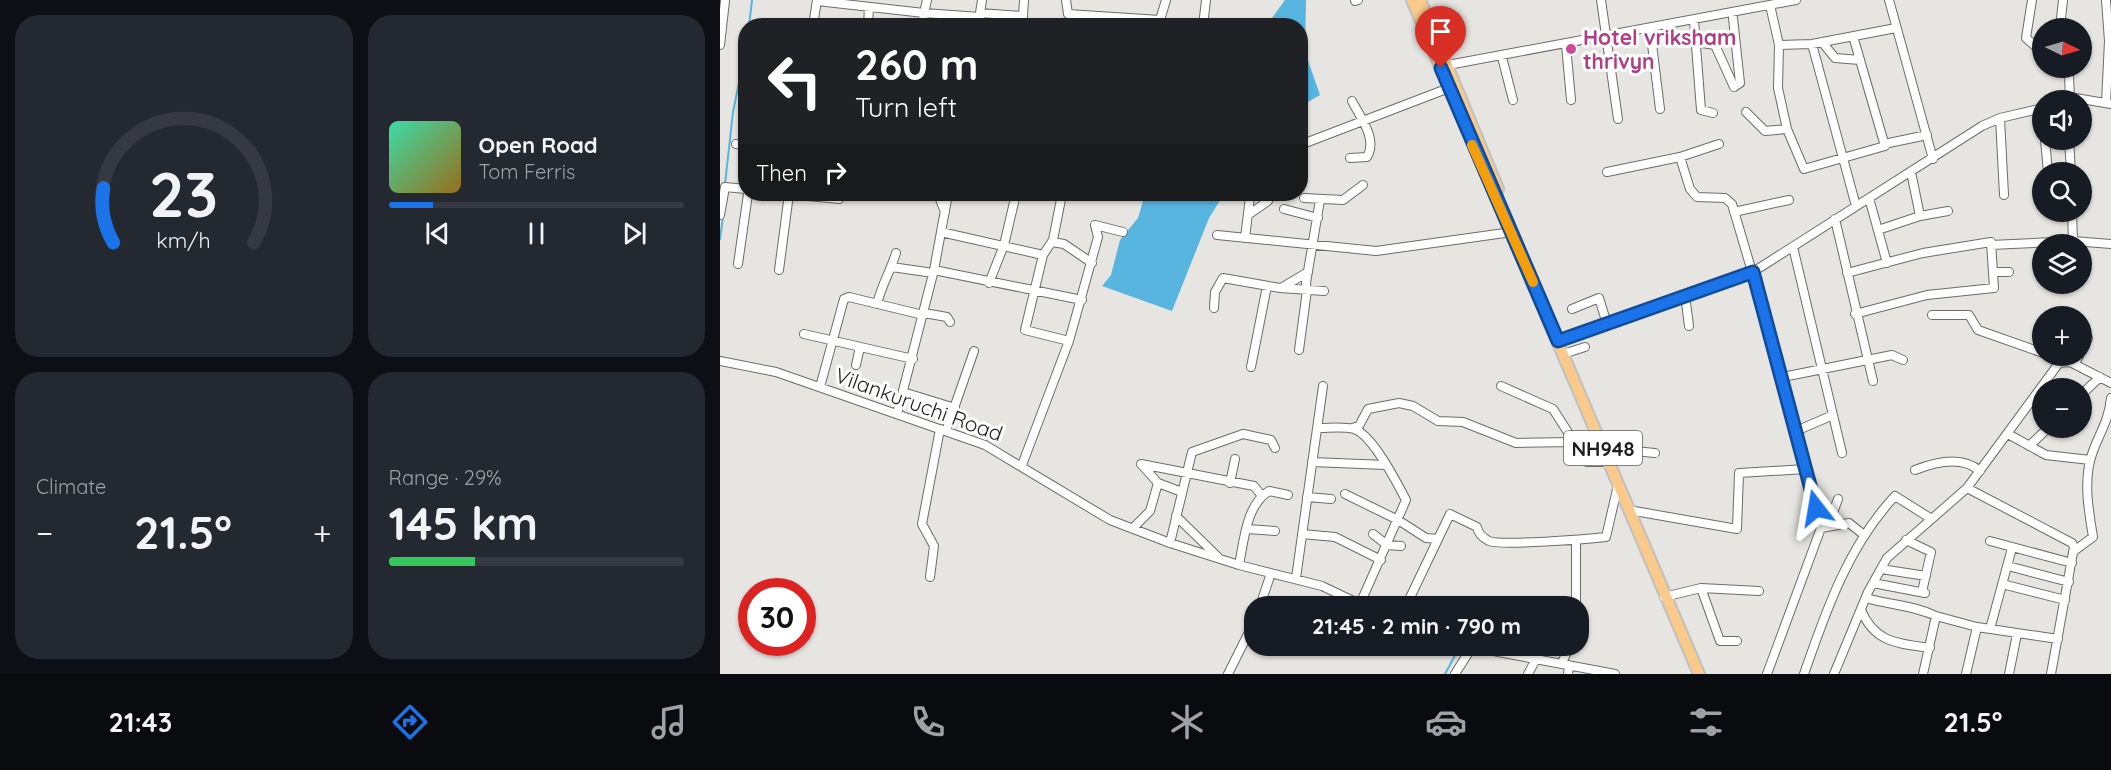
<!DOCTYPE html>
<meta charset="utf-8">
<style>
:root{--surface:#171b24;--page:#242831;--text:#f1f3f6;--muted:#9ea1a6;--line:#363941;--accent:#1a73e8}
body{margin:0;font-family:Quicksand,sans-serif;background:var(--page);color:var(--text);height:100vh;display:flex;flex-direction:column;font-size:22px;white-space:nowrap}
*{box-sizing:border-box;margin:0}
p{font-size:20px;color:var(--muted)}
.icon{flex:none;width:33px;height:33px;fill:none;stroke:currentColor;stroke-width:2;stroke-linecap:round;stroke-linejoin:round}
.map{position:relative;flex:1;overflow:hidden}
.sheet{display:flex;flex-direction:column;gap:15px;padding:15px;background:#0d0f14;width:720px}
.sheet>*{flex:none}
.guide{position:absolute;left:18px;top:18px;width:570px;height:183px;border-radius:24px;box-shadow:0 2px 4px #0004;background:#202124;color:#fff;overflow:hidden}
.needle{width:39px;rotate:95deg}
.fabs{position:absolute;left:1312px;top:18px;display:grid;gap:12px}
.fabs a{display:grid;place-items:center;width:60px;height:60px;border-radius:50%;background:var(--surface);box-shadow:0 2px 4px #0004;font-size:30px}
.speed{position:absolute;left:18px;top:578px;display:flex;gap:12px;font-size:30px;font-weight:700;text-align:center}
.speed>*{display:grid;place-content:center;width:78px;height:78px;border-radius:50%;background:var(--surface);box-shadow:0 2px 4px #0004;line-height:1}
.speed .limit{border:9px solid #d22;background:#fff;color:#111}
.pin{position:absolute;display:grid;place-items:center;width:51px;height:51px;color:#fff;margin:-62px -26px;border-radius:50% 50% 50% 0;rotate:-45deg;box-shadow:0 0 6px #0007}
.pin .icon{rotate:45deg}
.me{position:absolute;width:66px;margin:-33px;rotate:346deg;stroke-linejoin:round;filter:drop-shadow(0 0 4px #0008)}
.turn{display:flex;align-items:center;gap:21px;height:126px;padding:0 18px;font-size:27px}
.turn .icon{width:78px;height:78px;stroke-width:2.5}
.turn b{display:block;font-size:42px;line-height:51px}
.then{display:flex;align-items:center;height:57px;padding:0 18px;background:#0003;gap:12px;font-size:22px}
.big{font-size:45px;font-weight:700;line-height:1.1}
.sheet .widget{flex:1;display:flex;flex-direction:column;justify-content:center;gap:9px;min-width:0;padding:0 21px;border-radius:24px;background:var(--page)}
.sheet .dial{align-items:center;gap:0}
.dial svg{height:156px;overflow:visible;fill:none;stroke:var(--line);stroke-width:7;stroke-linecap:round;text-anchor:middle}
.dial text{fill:var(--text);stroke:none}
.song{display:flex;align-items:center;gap:18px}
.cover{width:72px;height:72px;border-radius:9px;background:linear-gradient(135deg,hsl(160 70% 55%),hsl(40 70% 35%))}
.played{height:6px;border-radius:3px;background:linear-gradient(90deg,var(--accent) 15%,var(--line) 15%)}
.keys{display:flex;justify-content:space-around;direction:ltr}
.heat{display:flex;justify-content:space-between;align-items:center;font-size:33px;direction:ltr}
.charge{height:9px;border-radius:4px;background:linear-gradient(90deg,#34c759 29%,var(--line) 0)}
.sheet .tiles{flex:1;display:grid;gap:15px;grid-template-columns:repeat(2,1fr)}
.trip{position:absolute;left:524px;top:596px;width:345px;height:60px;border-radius:24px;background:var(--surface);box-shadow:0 2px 4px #0004;font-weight:700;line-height:60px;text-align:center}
.tab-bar{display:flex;height:96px;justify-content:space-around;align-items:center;background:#090b0e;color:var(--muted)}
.tab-bar .icon{width:42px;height:42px}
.tab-bar .selected{color:var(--accent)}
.tab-bar b{font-size:27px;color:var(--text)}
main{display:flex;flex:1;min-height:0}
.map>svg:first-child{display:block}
</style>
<main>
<section class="sheet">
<div class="tiles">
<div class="widget dial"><svg viewBox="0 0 100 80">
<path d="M14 69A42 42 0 1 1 86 69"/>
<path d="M14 69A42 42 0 0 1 9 41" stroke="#1a73e8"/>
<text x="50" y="56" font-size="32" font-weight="700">23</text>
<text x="50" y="72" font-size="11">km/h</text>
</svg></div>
<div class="widget">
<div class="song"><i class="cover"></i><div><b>Open Road</b><p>Tom Ferris</p></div></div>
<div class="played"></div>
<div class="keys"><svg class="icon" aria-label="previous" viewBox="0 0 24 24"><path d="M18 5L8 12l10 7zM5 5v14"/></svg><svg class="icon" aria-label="pause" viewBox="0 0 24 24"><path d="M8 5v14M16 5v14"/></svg><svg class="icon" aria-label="next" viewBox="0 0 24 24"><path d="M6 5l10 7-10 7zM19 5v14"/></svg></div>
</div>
<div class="widget"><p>Climate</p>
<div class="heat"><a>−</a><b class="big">21.5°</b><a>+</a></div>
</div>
<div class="widget"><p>Range · 29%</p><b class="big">145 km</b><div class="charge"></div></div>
</div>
</section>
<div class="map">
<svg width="1391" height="674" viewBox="0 0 1391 674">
<rect width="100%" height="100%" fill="#e7e5e1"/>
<path fill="#58b5df" d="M 565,0 L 586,0 L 585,52 L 600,95 L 581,106 L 580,26 L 547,25 Z
M 425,194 L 504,194 L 489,218 L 452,311 L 382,286 L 391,275 L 400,240 L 418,218 Z"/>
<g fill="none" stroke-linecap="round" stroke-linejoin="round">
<path stroke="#58b5df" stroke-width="2" d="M 29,26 L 32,0
M 5,184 L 13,112 L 26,48
M 0,239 L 3,217
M 725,674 L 739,648"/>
<g stroke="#6e6c69" stroke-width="10">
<path id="minor" d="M 346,0 L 348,14 L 440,20 L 446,0
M 881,0 L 898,119
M 1169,0 L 1213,159
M 1312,0 L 1306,38 L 1323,53
M 97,1 L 204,13 L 207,0
M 635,1 L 638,0
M 1050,5 L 1059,45 L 1058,88 L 1067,129 L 1084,169 L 1165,146 L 1133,36
M 260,13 L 262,0
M 974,20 L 981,110 L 993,113
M 93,26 L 97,0
M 148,26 L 149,7
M 202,26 L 204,13 L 260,17 L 260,13 L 303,16 L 304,0
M 302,26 L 303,16
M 483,26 L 486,0
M 930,28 L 940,109
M 1340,28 L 1343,0
M 976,42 L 995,45 L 1014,87 L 1020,83 L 1013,18
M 1102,42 L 1115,58 L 1140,60
M 1092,44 L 1136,206
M 0,45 L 5,1
M 846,45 L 851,100
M 1059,45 L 1092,44 L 1176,28
M 782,57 L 793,100
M 728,65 L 1076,0
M 1340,68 L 1349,75 L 1350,100
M 1342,100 L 1350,97 L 1391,104
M 1386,103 L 1389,41 L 1386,0
M 1026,112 L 1045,131 L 1067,129
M 1280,118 L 1284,195
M 1325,140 L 1328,172
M 1349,140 L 1351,172
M 16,144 L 26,145
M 1164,144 L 1207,135
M 580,145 L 729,88
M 960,157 L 970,189 L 977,197 L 1005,198 L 1012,204 L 1063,377 L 1101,528 L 1047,674
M 630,158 L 647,157 C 658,139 640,117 632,101
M 887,172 L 960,157 L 999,144
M 68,194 L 119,199 L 120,194
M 218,194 L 225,212
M 1320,196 L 1323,190
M 584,198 L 623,200 L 643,185
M 1149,198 L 1167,263
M 564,209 L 598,218
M 1014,212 L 1069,200
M 1352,212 L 1353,241
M 0,215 L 5,187 L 26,189
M 528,215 L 548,201 L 549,194
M 1200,216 L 1228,211
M 1115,219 L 1153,381
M 1158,230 L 1200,216 L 1191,172
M 221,232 L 228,194
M 497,235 L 656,251 L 792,232
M 525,238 L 530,197 L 528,194
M 332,242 L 344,244 L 372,263
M 1271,245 L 1353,241 L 1391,244
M 1073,247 L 1122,453
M 18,264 L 28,194
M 172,267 L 213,273
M 59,270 L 69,194
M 214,270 L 362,300
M 1273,272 L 1289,272
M 1127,273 L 1203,253 L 1271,242 L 1274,288 L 1207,295 L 1135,314
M 269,283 L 284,245 L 296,194
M 561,288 L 588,272
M 965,295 L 969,326
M 157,304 C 162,284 170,272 176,253
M 494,308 L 495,292 L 503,278 L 560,288 L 604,291
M 852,309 L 879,298 L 887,324
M 204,313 L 227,317 L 230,322
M 1212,315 L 1249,315 L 1258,330 L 1323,353
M 84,334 L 193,359
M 349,341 L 378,237 L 375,225 L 403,232
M 838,341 L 1033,272 L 1262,126 L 1280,118 L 1323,108
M 579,350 L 587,290 L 586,283 L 600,200
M 1362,350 L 1368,338
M 843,354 L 865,347
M 1329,356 L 1343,361
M 0,361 L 56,372 L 265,445 L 390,520 L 450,543 L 519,565 L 602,586 L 644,606
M 1354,364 L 1359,356
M 136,365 L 140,347
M 531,367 L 547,286
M 1063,377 L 1172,355 L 1183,360
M 781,386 L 833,409 L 867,462 L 889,462
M 100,387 L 124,299 L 129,297 L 203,315
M 183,392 L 235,408
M 1362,394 L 1380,377
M 177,414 L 214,270 L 221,232 L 323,255 L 333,240 L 342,194
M 597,428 C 609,428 623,426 634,429 C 653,435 677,483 686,500 L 640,604
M 632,428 L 639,426 L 648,409 L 679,403 L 693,406 L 718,421 L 743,422 L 796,443 L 853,442
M 226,431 L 254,351
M 1076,431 L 1113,415
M 1288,434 L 1326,455 L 1370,460
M 1309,446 L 1328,428
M 883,448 L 935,453
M 592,462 L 666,465
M 302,465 L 349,341 L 305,330 L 323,255
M 1195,470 C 1215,462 1242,455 1260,471
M 510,483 L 515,459
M 1247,488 L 1352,543 L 1354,547 L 1331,674
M 462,492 L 438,483 L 421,464 L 534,486 L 542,496
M 625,494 L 678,520 L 706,538 L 718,539
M 587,497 L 611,499
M 909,510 L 1017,529 L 1019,473 L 1086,469
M 456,516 L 498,557
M 1108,526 L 1118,499
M 413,528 L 430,511 L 438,483
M 1101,528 L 1129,523 L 1144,535
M 527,529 L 555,531
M 582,534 L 615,537 L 661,560
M 653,534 L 667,545 L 681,546
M 1186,540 L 1211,552 L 1202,592
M 1270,541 L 1352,563
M 450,543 L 472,452 L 523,434 L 551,440 L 555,448
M 1354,551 L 1373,537 C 1369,512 1364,486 1370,461 C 1376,437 1388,426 1391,398
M 519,565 C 524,541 526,505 549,491 L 568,495
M 1288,566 L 1349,582
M 1161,569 L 1206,576
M 210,577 L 214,546 L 202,524 L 220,429
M 576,578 L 603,386
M 1153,583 L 1205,593
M 1282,584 L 1345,600
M 981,588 L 1000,641 L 1017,641
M 944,597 L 981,588 L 1039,591
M 1146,598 C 1170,605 1193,605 1216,616
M 540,606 L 551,573
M 686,606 L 730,514 L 757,527 C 758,533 763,538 769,541 C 781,546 868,539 886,537 L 898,485
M 856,606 L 856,541
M 1141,610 C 1155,643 1177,643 1210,648
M 1270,629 L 1292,548
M 741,645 L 895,674
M 842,663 L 850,645
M 508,674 L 534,622
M 735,674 L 752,647
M 808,674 L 816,659
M 848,674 L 849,665
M 1084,674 C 1106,611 1128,546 1175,496 L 1210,518
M 1114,674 L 1148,592 L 1167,558 L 1247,488 L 1339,363 L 1350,362 L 1391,383
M 1203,674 L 1216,616 L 1257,627 L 1338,639
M 1246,674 L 1257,627
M 1289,674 L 1297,634"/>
</g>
<g stroke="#c0c0c0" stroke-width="14">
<path id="highway" d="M 692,0 L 979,674
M 700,0 L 778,189"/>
</g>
<use href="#minor" stroke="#fff" stroke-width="8"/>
<use href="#highway" stroke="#f9ca8b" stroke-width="10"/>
</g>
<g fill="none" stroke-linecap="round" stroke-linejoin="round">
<g stroke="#114b97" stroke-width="15">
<path id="route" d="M 721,68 L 838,341 L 1033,272 L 1096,508"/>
</g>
<use href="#route" stroke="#1a73e8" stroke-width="10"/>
<path stroke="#f59e0b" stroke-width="10" d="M 752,145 L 813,282"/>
</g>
<circle fill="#d1479c" stroke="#fff" stroke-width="2" cx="851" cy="49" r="6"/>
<g text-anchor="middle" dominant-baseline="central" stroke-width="6" stroke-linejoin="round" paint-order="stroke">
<rect fill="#fff" stroke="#626261" stroke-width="1.5" x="844" y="431" width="78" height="34" rx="4.5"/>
<g font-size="20" font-weight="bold" fill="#1f1e1d">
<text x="883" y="448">NH948</text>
</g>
<g font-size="21" font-weight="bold" fill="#b23c85" stroke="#fff" text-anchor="start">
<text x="863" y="37">Hotel vriksham<tspan x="863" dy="24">thrivyn</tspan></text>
</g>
<g font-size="21" fill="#1f1e1d" stroke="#fff">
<text transform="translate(199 404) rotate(20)">Vilankuruchi Road</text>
</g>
</g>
</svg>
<div class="fabs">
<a><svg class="needle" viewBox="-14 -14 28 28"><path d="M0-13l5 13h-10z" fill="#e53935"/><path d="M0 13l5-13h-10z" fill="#9ea1a6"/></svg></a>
<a><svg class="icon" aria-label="sound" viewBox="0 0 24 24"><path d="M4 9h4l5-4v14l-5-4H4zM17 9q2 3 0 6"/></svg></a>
<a><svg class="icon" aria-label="search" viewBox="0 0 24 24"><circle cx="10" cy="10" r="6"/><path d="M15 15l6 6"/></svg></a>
<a><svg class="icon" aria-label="layers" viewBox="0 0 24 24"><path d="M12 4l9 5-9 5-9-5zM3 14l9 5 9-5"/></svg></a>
<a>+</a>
<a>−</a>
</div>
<div class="speed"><div class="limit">30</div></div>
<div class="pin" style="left:721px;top:68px;background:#d93025"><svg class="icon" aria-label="arrive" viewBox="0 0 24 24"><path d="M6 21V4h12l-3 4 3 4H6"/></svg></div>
<svg class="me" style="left:1096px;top:508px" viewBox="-20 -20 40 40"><path d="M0-17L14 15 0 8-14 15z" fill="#1a73e8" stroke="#fff" stroke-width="4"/></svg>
<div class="trip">21:45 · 2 min · 790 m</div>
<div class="guide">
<div class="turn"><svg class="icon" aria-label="left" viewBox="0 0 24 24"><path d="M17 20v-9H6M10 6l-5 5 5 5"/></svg><div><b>260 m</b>Turn left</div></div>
<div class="then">Then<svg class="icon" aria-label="right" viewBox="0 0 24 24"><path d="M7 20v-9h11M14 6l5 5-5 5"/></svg></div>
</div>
</div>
</main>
<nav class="tab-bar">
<b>21:43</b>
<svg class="icon selected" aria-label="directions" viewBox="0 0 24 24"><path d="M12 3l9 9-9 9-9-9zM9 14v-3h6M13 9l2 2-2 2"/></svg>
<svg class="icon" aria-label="music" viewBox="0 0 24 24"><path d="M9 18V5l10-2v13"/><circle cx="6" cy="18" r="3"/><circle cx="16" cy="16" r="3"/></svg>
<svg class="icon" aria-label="phone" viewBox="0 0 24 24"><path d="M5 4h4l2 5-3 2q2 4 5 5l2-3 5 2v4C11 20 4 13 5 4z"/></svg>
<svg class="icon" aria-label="climate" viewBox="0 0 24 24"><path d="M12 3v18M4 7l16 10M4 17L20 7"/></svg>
<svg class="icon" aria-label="car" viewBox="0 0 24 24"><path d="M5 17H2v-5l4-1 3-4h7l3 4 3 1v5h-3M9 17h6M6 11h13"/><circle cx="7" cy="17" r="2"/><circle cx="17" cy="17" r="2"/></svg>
<svg class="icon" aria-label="filters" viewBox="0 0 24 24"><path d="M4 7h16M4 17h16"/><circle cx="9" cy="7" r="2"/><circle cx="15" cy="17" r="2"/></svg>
<b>21.5°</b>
</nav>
